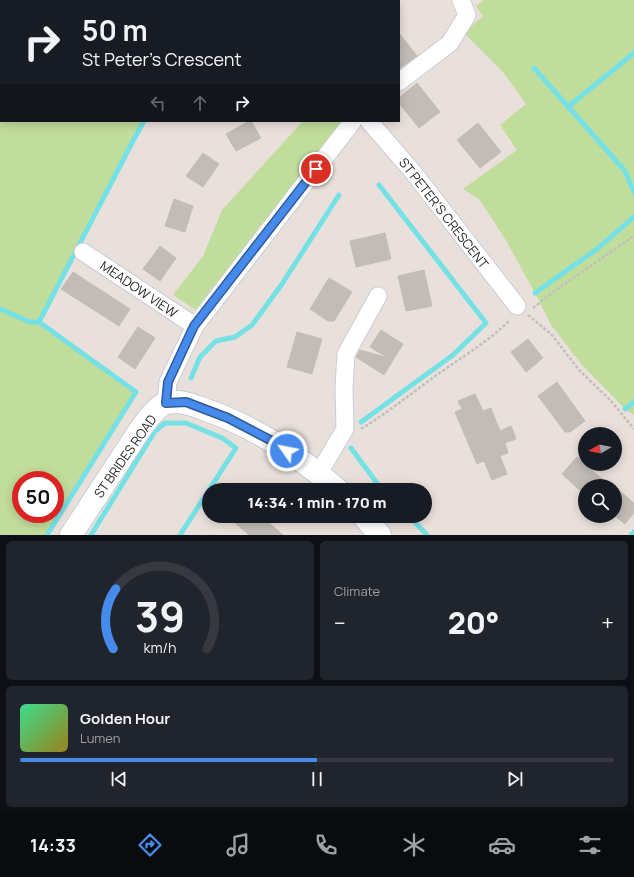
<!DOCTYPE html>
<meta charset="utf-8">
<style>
:root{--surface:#171b24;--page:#20242c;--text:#f1f3f6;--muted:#9ea1a6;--line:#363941;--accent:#468bec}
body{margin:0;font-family:Manrope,sans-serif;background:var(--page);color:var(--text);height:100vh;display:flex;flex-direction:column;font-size:15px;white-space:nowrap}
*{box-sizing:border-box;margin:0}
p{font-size:13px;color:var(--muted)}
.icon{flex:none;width:22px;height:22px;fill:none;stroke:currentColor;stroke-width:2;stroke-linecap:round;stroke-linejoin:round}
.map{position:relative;height:535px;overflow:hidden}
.details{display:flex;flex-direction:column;gap:6px;padding:6px;background:#0d0f14;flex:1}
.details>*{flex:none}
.hud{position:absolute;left:0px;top:0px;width:400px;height:122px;box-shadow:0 2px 10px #0003;background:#171b24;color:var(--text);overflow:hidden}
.needle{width:26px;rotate:260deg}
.controls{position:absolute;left:578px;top:427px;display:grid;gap:8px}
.controls a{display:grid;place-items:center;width:44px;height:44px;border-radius:50%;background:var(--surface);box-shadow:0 2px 10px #0003;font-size:20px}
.speed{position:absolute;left:12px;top:471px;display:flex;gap:8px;font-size:20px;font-weight:700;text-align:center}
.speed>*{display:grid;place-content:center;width:52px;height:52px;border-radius:50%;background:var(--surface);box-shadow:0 2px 10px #0003;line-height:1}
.speed .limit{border:6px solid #d22;background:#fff;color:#111}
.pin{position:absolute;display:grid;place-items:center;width:34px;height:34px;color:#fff;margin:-17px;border:2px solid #fff;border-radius:50%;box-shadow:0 1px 4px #0007}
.me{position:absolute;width:44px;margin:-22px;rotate:303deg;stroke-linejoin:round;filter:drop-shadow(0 0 3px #0008)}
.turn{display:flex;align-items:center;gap:14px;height:84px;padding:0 16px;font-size:18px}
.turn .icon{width:52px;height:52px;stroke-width:2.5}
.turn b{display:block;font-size:28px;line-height:34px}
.lanes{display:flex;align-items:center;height:38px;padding:0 16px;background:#0003;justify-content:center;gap:20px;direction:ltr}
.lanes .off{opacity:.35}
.big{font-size:30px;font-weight:800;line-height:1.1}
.details .widget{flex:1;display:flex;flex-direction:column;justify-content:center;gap:6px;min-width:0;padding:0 14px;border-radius:6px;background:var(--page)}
.details .dial{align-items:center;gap:0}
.dial svg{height:104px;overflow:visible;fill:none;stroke:var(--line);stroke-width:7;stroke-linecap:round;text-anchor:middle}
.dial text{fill:var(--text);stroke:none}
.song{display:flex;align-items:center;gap:12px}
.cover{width:48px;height:48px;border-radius:6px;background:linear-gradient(135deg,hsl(150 70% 55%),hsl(50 70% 35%))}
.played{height:4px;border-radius:2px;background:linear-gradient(90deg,var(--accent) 50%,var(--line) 50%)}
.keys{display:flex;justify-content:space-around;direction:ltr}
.heat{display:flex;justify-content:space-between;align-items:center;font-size:22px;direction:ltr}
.details .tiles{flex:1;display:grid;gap:6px;grid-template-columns:1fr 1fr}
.widget:last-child{grid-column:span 2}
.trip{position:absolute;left:202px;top:483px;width:230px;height:40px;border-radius:20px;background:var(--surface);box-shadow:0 2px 10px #0003;font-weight:800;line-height:40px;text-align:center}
.tabs{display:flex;height:64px;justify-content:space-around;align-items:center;background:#090b0e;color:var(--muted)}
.tabs .icon{width:28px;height:28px}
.tabs .current{color:var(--accent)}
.tabs b{font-size:18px;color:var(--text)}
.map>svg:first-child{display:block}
</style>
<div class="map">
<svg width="634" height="535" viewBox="0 0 634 535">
<rect width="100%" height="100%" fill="#eae0db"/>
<path fill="#c1dd9c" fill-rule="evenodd" d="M 0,0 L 218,0 L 1,1 L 1,121 L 144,121 L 134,139 L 39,322 L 136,392 L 47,535 L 0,535 ZM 21,480 L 55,480 L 55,514 L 21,514 Z
M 484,0 L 634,0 L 634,415 L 625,409 L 582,365 L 551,325 L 535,293 L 505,239 L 479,199 L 463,189 L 517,150 L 500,125 L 526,104 L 503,72 L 464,33 L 483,16 L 476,6 Z
M 303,121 L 343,121 L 303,172 L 199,312 L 173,295 L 203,256 L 222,210 Z"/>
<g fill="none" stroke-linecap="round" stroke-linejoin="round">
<path stroke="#75e1e5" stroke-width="5" d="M 22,1 L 23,0
M 217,1 L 218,0
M 0,40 L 1,38
M 534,68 L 625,171 L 634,192
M 568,107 L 634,53
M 535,293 L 597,249 L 634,217
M 0,309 L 30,322 L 39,322 L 136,392 L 47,535
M 39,322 L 134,139 L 144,121
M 191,378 L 200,357 L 216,341 L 235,337 L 252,325 L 282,284 L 339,195
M 625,409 L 634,402
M 361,422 L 453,355 L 486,323 L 379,185
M 351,448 L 382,490
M 409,516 L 427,535
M 91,535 L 155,431 L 165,423 L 186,423 L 222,438 L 236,448 L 180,535
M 631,535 L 634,532"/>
</g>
<path fill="#c2bcb7" stroke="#c5bcb5" d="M 399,33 L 417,56 L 399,69 Z
M 417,83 L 440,112 L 419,128 L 399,103 L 399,98 Z
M 249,121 L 251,121 L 261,138 L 236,151 L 226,134 Z
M 478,123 L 501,152 L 480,168 L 457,140 Z
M 203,153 L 219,164 L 203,187 L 186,176 Z
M 174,199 L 193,206 L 185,232 L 165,226 Z
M 385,233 L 391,259 L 356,267 L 350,241 Z
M 160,246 L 176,258 L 160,281 L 143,269 Z
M 424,270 L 432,306 L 406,311 L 398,276 Z
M 73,272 L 130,309 L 119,326 L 61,289 Z
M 329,278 L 352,292 L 334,321 L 328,321 L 310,309 Z
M 138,327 L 155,338 L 135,369 L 118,357 Z
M 381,330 L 403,344 L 384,375 L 356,357 L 360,350 L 388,358 L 370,347 Z
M 297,332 L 322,339 L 312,374 L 287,367 Z
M 528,339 L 543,358 L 526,372 L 511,352 Z
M 557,382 L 585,421 L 570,432 L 565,432 L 538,396 Z
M 475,394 L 483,411 L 491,408 L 500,431 L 511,426 L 516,439 L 505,443 L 508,453 L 500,456 L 507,474 L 492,480 L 484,461 L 477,464 L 455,412 L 462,409 L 458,401 Z
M 577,457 L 610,486 L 585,486 L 585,495 L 562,474 Z
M 615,487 L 634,503 L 634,513 L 625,524 L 615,516 Z
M 227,516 L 261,516 L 283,535 L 249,535 Z"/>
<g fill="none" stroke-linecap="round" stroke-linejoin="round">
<g stroke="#c7cdd6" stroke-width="11">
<path id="lane" d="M 271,0 L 272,1"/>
</g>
<g stroke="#c7cdd6" stroke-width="19">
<path id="street" d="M 399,82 L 450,43 L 467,15 L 461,0
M 369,121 L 413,172 L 517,306
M 83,252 L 195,326
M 166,403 L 168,382 L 195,326 L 353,121
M 319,473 L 345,429 L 344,387 L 346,354 L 378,296"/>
</g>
<g stroke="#c7cdd6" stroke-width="24">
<path id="secondary" d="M 363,516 L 380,535
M 71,535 L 141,428 C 147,420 158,405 167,403 C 181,400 193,405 206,410 C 255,427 299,456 338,490"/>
</g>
<path stroke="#bfbfbf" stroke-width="2.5" stroke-dasharray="3 2" stroke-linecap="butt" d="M 533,308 L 556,290 L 634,236
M 528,315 L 551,334 L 580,371 L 611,401 L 634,429
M 361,429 C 389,412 414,391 441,372 C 465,355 489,341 510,320"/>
<use href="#lane" stroke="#fff" stroke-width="9"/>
<use href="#street" stroke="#fff" stroke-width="17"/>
<use href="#secondary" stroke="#fff" stroke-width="22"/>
</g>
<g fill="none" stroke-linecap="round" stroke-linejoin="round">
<g stroke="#2e5a99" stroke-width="10">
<path id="route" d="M 287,451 L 276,443 L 228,418 L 186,402 L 166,403 L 168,382 L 194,326 L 316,169"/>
</g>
<use href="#route" stroke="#468bec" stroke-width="7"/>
</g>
<g text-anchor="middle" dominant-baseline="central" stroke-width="4" stroke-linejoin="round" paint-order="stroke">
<g font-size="13" fill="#292929" stroke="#fff">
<text transform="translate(444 213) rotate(52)">ST PETER'S CRESCENT</text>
<text transform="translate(139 289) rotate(34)">MEADOW VIEW</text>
<text transform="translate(125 456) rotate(-55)">ST BRIDES ROAD</text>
</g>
</g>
</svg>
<div class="controls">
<a><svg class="needle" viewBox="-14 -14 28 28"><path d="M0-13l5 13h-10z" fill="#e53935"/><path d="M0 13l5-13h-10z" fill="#9ea1a6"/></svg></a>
<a><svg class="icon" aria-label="search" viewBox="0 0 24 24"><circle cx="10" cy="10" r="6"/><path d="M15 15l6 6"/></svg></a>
</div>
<div class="speed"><div class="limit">50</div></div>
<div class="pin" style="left:316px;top:169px;background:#d93025"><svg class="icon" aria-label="arrive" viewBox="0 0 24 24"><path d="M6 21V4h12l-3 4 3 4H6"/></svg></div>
<svg class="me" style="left:287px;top:451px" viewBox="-20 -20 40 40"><circle r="17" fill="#468bec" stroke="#fff" stroke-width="3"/><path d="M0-11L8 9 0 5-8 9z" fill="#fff"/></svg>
<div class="trip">14:34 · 1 min · 170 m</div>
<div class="hud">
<div class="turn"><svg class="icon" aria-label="right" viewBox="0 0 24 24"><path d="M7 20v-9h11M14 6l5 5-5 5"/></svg><div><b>50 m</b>St Peter's Crescent</div></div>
<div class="lanes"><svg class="icon off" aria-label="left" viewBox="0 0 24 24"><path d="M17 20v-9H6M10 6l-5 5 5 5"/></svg><svg class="icon off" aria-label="ahead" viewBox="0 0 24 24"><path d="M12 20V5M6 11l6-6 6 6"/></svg><svg class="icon" aria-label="right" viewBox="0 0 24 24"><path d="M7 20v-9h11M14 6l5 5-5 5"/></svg></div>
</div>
</div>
<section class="details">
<div class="tiles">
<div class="widget dial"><svg viewBox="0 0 100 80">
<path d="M14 69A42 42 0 1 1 86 69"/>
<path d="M14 69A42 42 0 0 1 16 23" stroke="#468bec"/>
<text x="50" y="56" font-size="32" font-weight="700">39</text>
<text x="50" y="72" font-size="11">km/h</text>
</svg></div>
<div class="widget"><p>Climate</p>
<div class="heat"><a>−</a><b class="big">20°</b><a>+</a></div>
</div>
<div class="widget">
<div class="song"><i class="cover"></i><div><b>Golden Hour</b><p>Lumen</p></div></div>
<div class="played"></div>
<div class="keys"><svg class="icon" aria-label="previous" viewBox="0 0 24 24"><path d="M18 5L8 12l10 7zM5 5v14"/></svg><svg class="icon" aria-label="pause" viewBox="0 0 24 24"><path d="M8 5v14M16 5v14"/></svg><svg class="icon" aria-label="next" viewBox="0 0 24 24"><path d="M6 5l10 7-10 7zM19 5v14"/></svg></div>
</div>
</div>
</section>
<nav class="tabs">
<b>14:33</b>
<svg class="icon current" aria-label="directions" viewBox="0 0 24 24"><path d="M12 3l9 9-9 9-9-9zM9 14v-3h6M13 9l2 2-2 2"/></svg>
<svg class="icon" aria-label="music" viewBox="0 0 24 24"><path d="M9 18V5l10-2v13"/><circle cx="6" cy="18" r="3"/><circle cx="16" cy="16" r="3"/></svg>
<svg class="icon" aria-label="phone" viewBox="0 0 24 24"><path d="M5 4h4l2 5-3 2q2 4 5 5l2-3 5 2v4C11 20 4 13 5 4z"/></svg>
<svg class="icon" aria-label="climate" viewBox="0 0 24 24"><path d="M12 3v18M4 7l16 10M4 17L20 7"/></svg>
<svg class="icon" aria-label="car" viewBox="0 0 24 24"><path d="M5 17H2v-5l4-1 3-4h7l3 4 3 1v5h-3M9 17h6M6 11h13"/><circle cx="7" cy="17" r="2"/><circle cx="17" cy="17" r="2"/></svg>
<svg class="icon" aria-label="filters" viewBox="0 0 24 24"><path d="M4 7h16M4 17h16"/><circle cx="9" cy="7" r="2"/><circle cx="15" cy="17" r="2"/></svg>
</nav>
